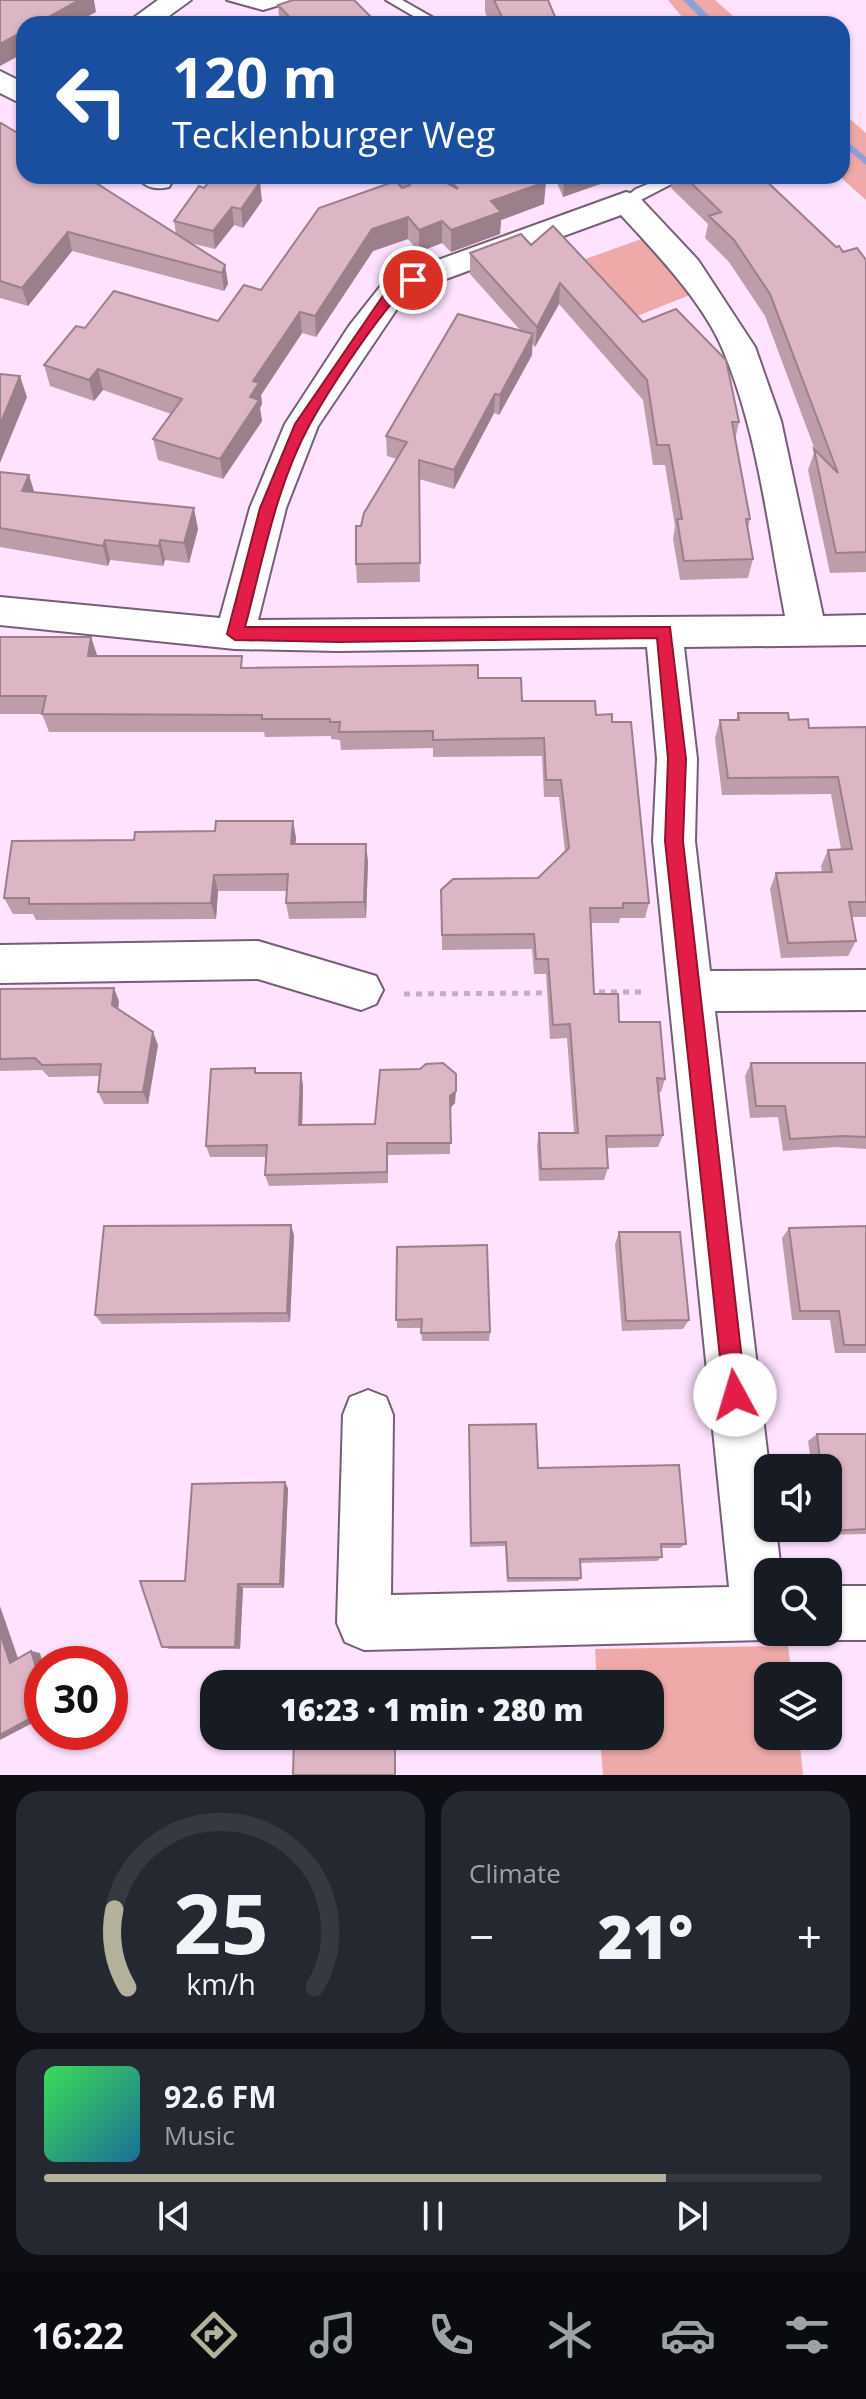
<!DOCTYPE html>
<meta charset="utf-8">
<style>
:root{--surface:#171b24;--page:#242831;--text:#f1f3f6;--muted:#9ea1a6;--line:#363941;--accent:#b3b19b}
body{margin:0;font-family:"Open Sans",sans-serif;background:var(--page);color:var(--text);height:100vh;display:flex;flex-direction:column;font-size:30px;white-space:nowrap}
*{box-sizing:border-box;margin:0}
p{font-size:26px;color:var(--muted)}
.icon{flex:none;width:44px;height:44px;fill:none;stroke:currentColor;stroke-width:2;stroke-linecap:round;stroke-linejoin:round}
.map{position:relative;height:1775px;overflow:hidden}
.side{display:flex;flex-direction:column;gap:16px;padding:16px;background:#0d0f14;flex:1}
.side>*{flex:none}
.guide{position:absolute;left:16px;top:16px;width:834px;height:168px;border-radius:24px;box-shadow:0 2px 6px #0004;background:#1a4fa0;color:#fff;overflow:hidden}
.controls{position:absolute;left:754px;top:1454px;display:grid;gap:16px}
.controls a{display:grid;place-items:center;width:88px;height:88px;border-radius:16px;background:var(--surface);box-shadow:0 2px 6px #0004;font-size:40px}
.speed{position:absolute;left:24px;top:1646px;display:flex;gap:16px;font-size:40px;font-weight:700;text-align:center}
.speed>*{display:grid;place-content:center;width:104px;height:104px;border-radius:50%;background:var(--surface);box-shadow:0 2px 6px #0004;line-height:1}
.speed .limit{border:12px solid #d22;background:#fff;color:#111}
.pin{position:absolute;display:grid;place-items:center;width:68px;height:68px;color:#fff;margin:-34px;border:4px solid #fff;border-radius:50%;box-shadow:0 2px 8px #0007}
.me{position:absolute;width:88px;margin:-44px;rotate:354deg;stroke-linejoin:round;filter:drop-shadow(0 0 6px #0008)}
.turn{display:flex;align-items:center;gap:28px;height:168px;padding:0 24px;font-size:36px}
.turn .icon{width:104px;height:104px;stroke-width:2.5}
.turn b{display:block;font-size:56px;line-height:68px}
.big{font-size:60px;font-weight:800;line-height:1.1}
.side .card{flex:1;display:flex;flex-direction:column;justify-content:center;gap:12px;min-width:0;padding:0 28px;border-radius:24px;background:var(--page)}
.side .dial{align-items:center;gap:0}
.dial svg{height:208px;overflow:visible;fill:none;stroke:var(--line);stroke-width:7;stroke-linecap:round;text-anchor:middle}
.dial text{fill:var(--text);stroke:none}
.song{display:flex;align-items:center;gap:24px}
.cover{width:96px;height:96px;border-radius:12px;background:linear-gradient(135deg,hsl(130 70% 55%),hsl(200 70% 35%))}
.played{height:8px;border-radius:4px;background:linear-gradient(90deg,var(--accent) 80%,var(--line) 80%)}
.keys{display:flex;justify-content:space-around;direction:ltr}
.heat{display:flex;justify-content:space-between;align-items:center;font-size:44px;direction:ltr}
.side .tiles{flex:1;display:grid;gap:16px;grid-template-columns:1fr 1fr}
.card:last-child{grid-column:span 2}
.trip{position:absolute;left:200px;top:1670px;width:464px;height:80px;border-radius:24px;background:var(--surface);box-shadow:0 2px 6px #0004;font-weight:800;line-height:80px;text-align:center}
.tab-bar{display:flex;height:128px;justify-content:space-around;align-items:center;background:#090b0e;color:var(--muted)}
.tab-bar .icon{width:56px;height:56px}
.tab-bar .current{color:var(--accent)}
.tab-bar b{font-size:36px;color:var(--text)}
.map>svg:first-child{display:block}
</style>
<div class="map">
<svg width="866" height="1775" viewBox="0 0 866 1775">
<rect width="100%" height="100%" fill="#fee2fe"/>
<path fill="#f0a9a9" d="M 668,0 L 715,0 L 742,24 L 688,24 Z
M 842,112 L 866,133 L 866,200 L 839,176 L 842,176 Z
M 644,238 L 681,279 L 690,295 L 622,322 L 583,260 Z
M 788,1646 L 792,1676 L 768,1676 L 768,1736 L 799,1736 L 803,1775 L 603,1775 L 600,1736 L 650,1736 L 650,1684 L 597,1684 L 595,1649 Z"/>
<g fill="none" stroke-linecap="round" stroke-linejoin="round">
<path fill="#8ea0dc" fill-rule="evenodd" d="M 683,0 L 693,0 L 717,24 L 707,24 Z
M 842,137 L 866,157 L 866,165 L 842,145 Z"/>
<g stroke="#765e77" stroke-width="4">
<path id="service" d="M 227,0 L 296,0 L 263,10 Z
M 386,0 L 402,0 L 444,24 L 427,24 Z
M 667,176 L 687,176 L 631,205 L 626,207 L 619,202 L 636,189 Z"/>
</g>
<g stroke="#765e77" stroke-width="4">
<path id="minor" d="M 158,0 L 191,0 L 158,24 L 125,24 Z
M 0,71 L 24,83 L 24,105 L 0,93 Z
M 137,176 L 170,176 L 173,180 L 169,187 C 155,190 145,188 137,176 Z
M 626,192 L 637,195 L 698,260 L 755,347 L 781,421 L 823,616 L 866,615 L 866,645 L 684,647 L 697,759 L 695,841 L 710,971 L 866,970 L 866,1010 L 715,1011 L 769,1468 L 768,1528 L 776,1528 L 781,1572 L 768,1572 L 768,1632 L 787,1632 L 768,1640 L 364,1650 L 345,1642 L 337,1623 L 343,1415 L 350,1397 L 368,1390 L 386,1397 L 393,1415 L 391,1595 L 729,1587 L 653,841 L 657,759 L 647,647 L 338,651 L 235,649 L 0,625 L 0,597 L 220,618 L 250,508 L 285,424 L 349,326 L 383,283 L 402,273 ZM 621,215 C 656,253 703,302 723,350 C 758,433 768,528 785,616 L 258,620 L 286,508 L 318,426 L 405,297 L 424,287 Z
M 258,941 L 376,976 L 383,990 L 376,1004 L 361,1010 L 258,979 L 0,983 L 0,945 Z
M 828,1586 L 866,1586 L 866,1640 L 828,1640 L 809,1632 L 828,1632 Z"/>
</g>
<path stroke="#c4adc4" stroke-width="5" stroke-dasharray="6 6" stroke-linecap="butt" d="M 587,992 L 645,992
M 404,994 L 553,993"/>
<use href="#service" fill="#fff" fill-rule="evenodd"/>
<use href="#minor" fill="#fff" fill-rule="evenodd"/>
</g>
<path fill="#be9daa" d="M 485,0 L 548,0 L 558,24 L 490,24 L 485,12 Z
M 278,5 L 378,24 L 286,24 L 279,17 Z
M 0,123 L 176,234 L 174,221 L 199,186 L 262,201 L 243,228 L 234,225 L 215,249 L 190,243 L 225,265 L 228,284 L 224,291 L 72,251 L 28,306 L 0,298 Z
M 383,176 L 434,176 L 443,181 L 443,176 L 540,176 L 544,204 L 501,220 L 500,234 L 451,252 L 442,243 L 419,252 L 408,239 L 373,251 L 316,337 L 302,333 L 261,395 L 262,404 L 260,408 L 262,421 L 223,479 L 158,460 L 153,439 L 171,414 L 103,390 L 94,401 L 50,386 L 44,365 L 85,328 L 218,321 L 261,290 L 390,184 Z
M 554,176 L 623,176 L 563,197 Z
M 672,176 L 761,176 L 836,247 L 866,260 L 866,572 L 830,573 L 808,470 L 815,450 L 765,316 L 729,262 L 705,238 L 708,224 L 671,188 Z
M 531,245 L 643,322 L 739,422 L 735,440 L 750,519 L 748,528 L 753,559 L 748,578 L 680,580 L 673,539 L 675,526 L 665,465 L 653,465 L 643,400 L 559,304 L 535,347 L 532,344 L 532,355 L 499,415 L 494,413 L 454,489 L 419,479 L 420,582 L 357,583 L 356,564 L 361,526 L 397,459 L 387,456 L 386,436 L 521,331 L 470,274 L 470,253 Z
M 0,472 L 29,475 L 34,492 L 198,529 L 189,563 L 165,560 L 163,566 L 110,560 L 108,566 L 0,547 Z
M 0,637 L 91,637 L 97,656 L 244,668 L 478,678 L 522,701 L 596,715 L 612,722 L 649,903 L 645,918 L 620,918 L 619,923 L 590,923 L 594,994 L 619,1022 L 665,1079 L 661,1092 L 659,1092 L 663,1135 L 658,1147 L 607,1148 L 608,1168 L 604,1180 L 539,1181 L 537,1146 L 539,1133 L 574,1133 L 567,1038 L 550,1039 L 546,974 L 534,974 L 532,949 L 442,950 L 441,890 L 538,878 L 565,852 L 559,797 L 544,797 L 542,756 L 433,757 L 433,748 L 341,750 L 340,740 L 331,739 L 331,736 L 265,737 L 264,732 L 49,732 L 42,714 L 0,714 Z
M 738,713 L 789,720 L 809,728 L 866,727 L 866,917 L 852,917 L 856,941 L 848,956 L 781,958 L 770,889 L 776,873 L 822,872 L 821,866 L 828,850 L 841,849 L 831,794 L 722,795 L 715,738 L 720,720 L 736,720 Z
M 293,821 L 296,838 L 295,844 L 368,861 L 366,918 L 289,919 L 286,903 L 287,891 L 218,891 L 216,919 L 36,920 L 33,914 L 13,914 L 4,898 L 134,840 Z
M 0,989 L 119,1001 L 118,1009 L 158,1045 L 148,1104 L 104,1104 L 98,1092 L 100,1076 L 49,1077 L 42,1070 L 0,1071 Z
M 751,1063 L 866,1063 L 866,1149 L 836,1147 L 783,1151 L 778,1117 L 750,1118 L 745,1076 Z
M 255,1068 L 256,1073 L 303,1085 L 302,1125 L 375,1124 L 455,1103 L 450,1108 L 450,1154 L 388,1155 L 388,1183 L 269,1186 L 265,1175 L 267,1157 L 210,1157 L 206,1146 Z
M 866,1226 L 866,1353 L 835,1353 L 830,1320 L 792,1320 L 782,1238 L 789,1228 Z
M 619,1232 L 689,1320 L 683,1329 L 622,1331 L 615,1244 Z
M 294,1235 L 290,1322 L 102,1324 L 95,1315 Z
M 397,1247 L 490,1332 L 489,1341 L 422,1341 L 421,1328 L 397,1328 Z
M 469,1425 L 538,1468 L 686,1544 L 680,1548 L 662,1548 L 662,1557 L 657,1561 L 580,1563 L 581,1578 L 578,1581 L 507,1582 L 505,1546 L 470,1547 Z
M 817,1434 L 866,1434 L 866,1534 L 820,1535 L 819,1528 L 828,1528 L 828,1468 L 812,1468 L 808,1441 Z
M 288,1488 L 284,1588 L 243,1588 L 240,1649 L 170,1649 L 162,1647 L 185,1581 Z"/>
<path fill="#9b7f8b" d="M 79,0 L 94,0 L 96,12 L 74,24 L 36,24 Z
M 24,31 L 24,53 L 0,66 L 0,44 Z
M 564,176 L 623,176 L 563,197 Z
M 260,182 L 262,201 L 243,228 L 241,209 Z
M 546,182 L 544,204 L 501,220 L 500,234 L 451,252 L 451,230 L 491,201 Z
M 232,207 L 234,225 L 215,249 L 213,231 Z
M 408,217 L 408,239 L 373,251 L 316,337 L 315,316 L 372,229 Z
M 442,221 L 442,243 L 419,252 L 419,230 Z
M 68,232 L 72,251 L 28,306 L 22,288 Z
M 225,265 L 228,284 L 224,291 L 222,273 Z
M 560,283 L 559,304 L 535,347 L 537,327 Z
M 300,312 L 302,333 L 261,395 L 262,404 L 260,408 L 262,421 L 223,479 L 220,459 L 250,397 L 253,381 Z
M 533,334 L 532,355 L 499,415 L 500,395 Z
M 98,369 L 103,390 L 94,401 L 89,380 Z
M 20,376 L 27,397 L 0,463 L 0,425 Z
M 495,394 L 494,413 L 454,489 L 454,470 Z
M 29,475 L 35,495 L 22,491 Z
M 194,508 L 198,529 L 189,563 L 184,543 Z
M 105,540 L 110,560 L 108,566 L 103,546 Z
M 160,540 L 165,560 L 163,566 L 159,546 Z
M 91,637 L 97,655 L 94,674 L 88,656 Z
M 293,821 L 296,838 L 294,861 L 291,844 Z
M 366,844 L 368,861 L 366,918 L 364,902 Z
M 214,875 L 218,891 L 216,919 L 211,903 Z
M 114,988 L 119,1001 L 117,1018 L 112,1005 Z
M 153,1032 L 158,1045 L 148,1104 L 143,1092 Z
M 301,1073 L 303,1085 L 302,1137 L 299,1125 Z
M 456,1091 L 455,1103 L 450,1108 L 450,1096 Z
M 291,1225 L 294,1235 L 290,1322 L 287,1313 Z
M 285,1482 L 288,1488 L 284,1588 L 280,1584 Z
M 238,1584 L 243,1588 L 240,1649 L 235,1647 Z
M 0,1606 L 20,1664 L 10,1663 L 0,1633 Z
M 31,1651 L 40,1653 L 43,1664 L 42,1664 L 42,1687 Z
M 42,1712 L 42,1718 L 0,1740 L 0,1735 Z"/>
<path fill="#ddb6c6" stroke="#9b7f8b" stroke-width="2" d="M 0,0 L 79,0 L 36,24 L 24,24 L 24,31 L 0,44 Z
M 293,0 L 354,0 L 378,24 L 296,24 L 278,5 Z
M 494,0 L 548,0 L 558,24 L 505,24 Z
M 0,123 L 1,123 L 24,137 L 24,176 L 85,176 L 225,265 L 222,273 L 68,232 L 22,288 L 0,281 Z
M 213,176 L 248,176 L 260,182 L 241,209 L 232,207 L 213,231 L 174,221 L 199,186 L 204,188 Z
M 402,176 L 434,176 L 458,189 L 446,176 L 540,176 L 546,182 L 491,201 L 501,212 L 451,230 L 442,221 L 419,230 L 408,217 L 372,229 L 315,316 L 300,312 L 253,381 L 259,383 L 250,397 L 259,400 L 220,459 L 153,439 L 182,399 L 98,369 L 89,380 L 44,365 L 76,326 L 85,328 L 114,291 L 218,321 L 244,285 L 261,290 L 319,208 L 396,181 L 402,188 L 410,185 Z
M 684,176 L 761,176 L 836,247 L 839,246 L 843,252 L 857,248 L 866,260 L 866,552 L 836,553 L 814,449 L 838,473 L 770,294 L 734,240 L 709,216 L 721,212 Z
M 553,226 L 643,322 L 676,309 L 726,360 L 739,422 L 732,422 L 750,519 L 746,519 L 753,559 L 684,561 L 677,519 L 682,519 L 669,445 L 657,445 L 647,380 L 560,283 L 537,327 L 470,253 L 521,234 L 531,245 Z
M 458,314 L 533,334 L 500,395 L 495,394 L 454,470 L 419,460 L 420,563 L 356,564 L 356,526 L 361,526 L 364,513 L 407,442 L 386,436 Z
M 0,374 L 20,376 L 0,425 Z
M 0,472 L 29,475 L 22,491 L 194,508 L 184,543 L 160,540 L 159,546 L 105,540 L 103,546 L 0,528 Z
M 0,637 L 91,637 L 88,656 L 242,656 L 241,668 L 478,665 L 478,678 L 521,678 L 522,701 L 595,701 L 596,715 L 612,714 L 612,722 L 631,722 L 649,903 L 623,903 L 623,908 L 590,908 L 594,994 L 618,994 L 619,1022 L 660,1022 L 665,1079 L 657,1078 L 663,1135 L 606,1136 L 608,1168 L 541,1169 L 539,1133 L 578,1133 L 570,1024 L 553,1025 L 548,959 L 536,959 L 534,934 L 442,935 L 441,890 L 453,879 L 538,878 L 569,848 L 561,780 L 546,780 L 544,738 L 433,740 L 433,731 L 339,732 L 340,722 L 330,722 L 330,719 L 262,719 L 262,715 L 42,714 L 46,696 L 0,696 Z
M 738,713 L 788,713 L 789,720 L 808,719 L 809,728 L 866,727 L 866,902 L 849,902 L 856,941 L 788,943 L 776,873 L 832,872 L 828,850 L 852,849 L 838,777 L 728,778 L 720,720 L 739,720 Z
M 216,821 L 293,821 L 291,844 L 366,844 L 364,902 L 286,903 L 288,874 L 214,875 L 211,903 L 29,904 L 29,898 L 4,898 L 12,841 L 134,840 L 135,832 L 215,831 Z
M 114,988 L 112,1005 L 153,1032 L 143,1092 L 98,1092 L 101,1064 L 42,1065 L 35,1058 L 0,1059 L 0,989 Z
M 443,1063 L 456,1074 L 456,1091 L 450,1096 L 451,1143 L 387,1143 L 387,1172 L 265,1175 L 267,1145 L 206,1146 L 211,1069 L 255,1068 L 255,1073 L 301,1073 L 299,1125 L 375,1124 L 380,1070 L 420,1069 L 426,1064 Z
M 751,1063 L 866,1063 L 866,1137 L 844,1136 L 790,1139 L 785,1106 L 756,1106 Z
M 291,1225 L 287,1313 L 95,1315 L 104,1226 Z
M 866,1226 L 866,1345 L 844,1345 L 839,1311 L 800,1311 L 789,1228 Z
M 619,1232 L 680,1232 L 689,1320 L 626,1321 Z
M 487,1245 L 490,1332 L 421,1333 L 422,1319 L 396,1320 L 397,1247 Z
M 536,1424 L 538,1468 L 679,1465 L 686,1544 L 661,1544 L 662,1557 L 580,1559 L 581,1578 L 508,1578 L 506,1542 L 471,1543 L 469,1425 Z
M 817,1434 L 866,1434 L 866,1529 L 829,1531 L 828,1468 L 821,1468 Z
M 285,1482 L 280,1584 L 238,1584 L 235,1647 L 162,1647 L 140,1581 L 185,1581 L 192,1484 Z
M 0,1633 L 10,1663 L 31,1651 L 42,1687 L 42,1712 L 0,1735 Z
M 294,1736 L 395,1736 L 395,1775 L 293,1775 Z"/>
<path fill="#e11d48" stroke="#92132f" stroke-width="2" d="M 413,275 L 420,280 C 413,287 403,290 396,298 C 368,331 331,386 310,424 C 276,486 263,560 245,627 L 670,627 L 686,759 L 683,841 L 746,1395 L 743,1403 L 735,1406 L 727,1403 L 724,1395 L 665,841 L 668,759 L 657,638 L 338,642 L 235,640 L 227,634 L 260,508 L 295,424 L 389,287 Z"/>
</svg>
<div class="controls">
<a><svg class="icon" aria-label="sound" viewBox="0 0 24 24"><path d="M4 9h4l5-4v14l-5-4H4zM17 9q2 3 0 6"/></svg></a>
<a><svg class="icon" aria-label="search" viewBox="0 0 24 24"><circle cx="10" cy="10" r="6"/><path d="M15 15l6 6"/></svg></a>
<a><svg class="icon" aria-label="layers" viewBox="0 0 24 24"><path d="M12 4l9 5-9 5-9-5zM3 14l9 5 9-5"/></svg></a>
</div>
<div class="speed"><div class="limit">30</div></div>
<div class="pin" style="left:413px;top:280px;background:#d93025"><svg class="icon" aria-label="arrive" viewBox="0 0 24 24"><path d="M6 21V4h12l-3 4 3 4H6"/></svg></div>
<svg class="me" style="left:735px;top:1395px" viewBox="-20 -20 40 40"><circle r="19" fill="#fff"/><path d="M0-13L10 11 0 6-10 11z" fill="#e11d48"/></svg>
<div class="trip">16:23 · 1 min · 280 m</div>
<div class="guide">
<div class="turn"><svg class="icon" aria-label="left" viewBox="0 0 24 24"><path d="M17 20v-9H6M10 6l-5 5 5 5"/></svg><div><b>120 m</b>Tecklenburger Weg</div></div>
</div>
</div>
<section class="side">
<div class="tiles">
<div class="card dial"><svg viewBox="0 0 100 80">
<path d="M14 69A42 42 0 1 1 86 69"/>
<path d="M14 69A42 42 0 0 1 9 39" stroke="#b3b19b"/>
<text x="50" y="56" font-size="32" font-weight="700">25</text>
<text x="50" y="72" font-size="11">km/h</text>
</svg></div>
<div class="card"><p>Climate</p>
<div class="heat"><a>−</a><b class="big">21°</b><a>+</a></div>
</div>
<div class="card">
<div class="song"><i class="cover"></i><div><b>92.6 FM</b><p>Music</p></div></div>
<div class="played"></div>
<div class="keys"><svg class="icon" aria-label="previous" viewBox="0 0 24 24"><path d="M18 5L8 12l10 7zM5 5v14"/></svg><svg class="icon" aria-label="pause" viewBox="0 0 24 24"><path d="M8 5v14M16 5v14"/></svg><svg class="icon" aria-label="next" viewBox="0 0 24 24"><path d="M6 5l10 7-10 7zM19 5v14"/></svg></div>
</div>
</div>
</section>
<nav class="tab-bar">
<b>16:22</b>
<svg class="icon current" aria-label="directions" viewBox="0 0 24 24"><path d="M12 3l9 9-9 9-9-9zM9 14v-3h6M13 9l2 2-2 2"/></svg>
<svg class="icon" aria-label="music" viewBox="0 0 24 24"><path d="M9 18V5l10-2v13"/><circle cx="6" cy="18" r="3"/><circle cx="16" cy="16" r="3"/></svg>
<svg class="icon" aria-label="phone" viewBox="0 0 24 24"><path d="M5 4h4l2 5-3 2q2 4 5 5l2-3 5 2v4C11 20 4 13 5 4z"/></svg>
<svg class="icon" aria-label="climate" viewBox="0 0 24 24"><path d="M12 3v18M4 7l16 10M4 17L20 7"/></svg>
<svg class="icon" aria-label="car" viewBox="0 0 24 24"><path d="M5 17H2v-5l4-1 3-4h7l3 4 3 1v5h-3M9 17h6M6 11h13"/><circle cx="7" cy="17" r="2"/><circle cx="17" cy="17" r="2"/></svg>
<svg class="icon" aria-label="filters" viewBox="0 0 24 24"><path d="M4 7h16M4 17h16"/><circle cx="9" cy="7" r="2"/><circle cx="15" cy="17" r="2"/></svg>
</nav>
